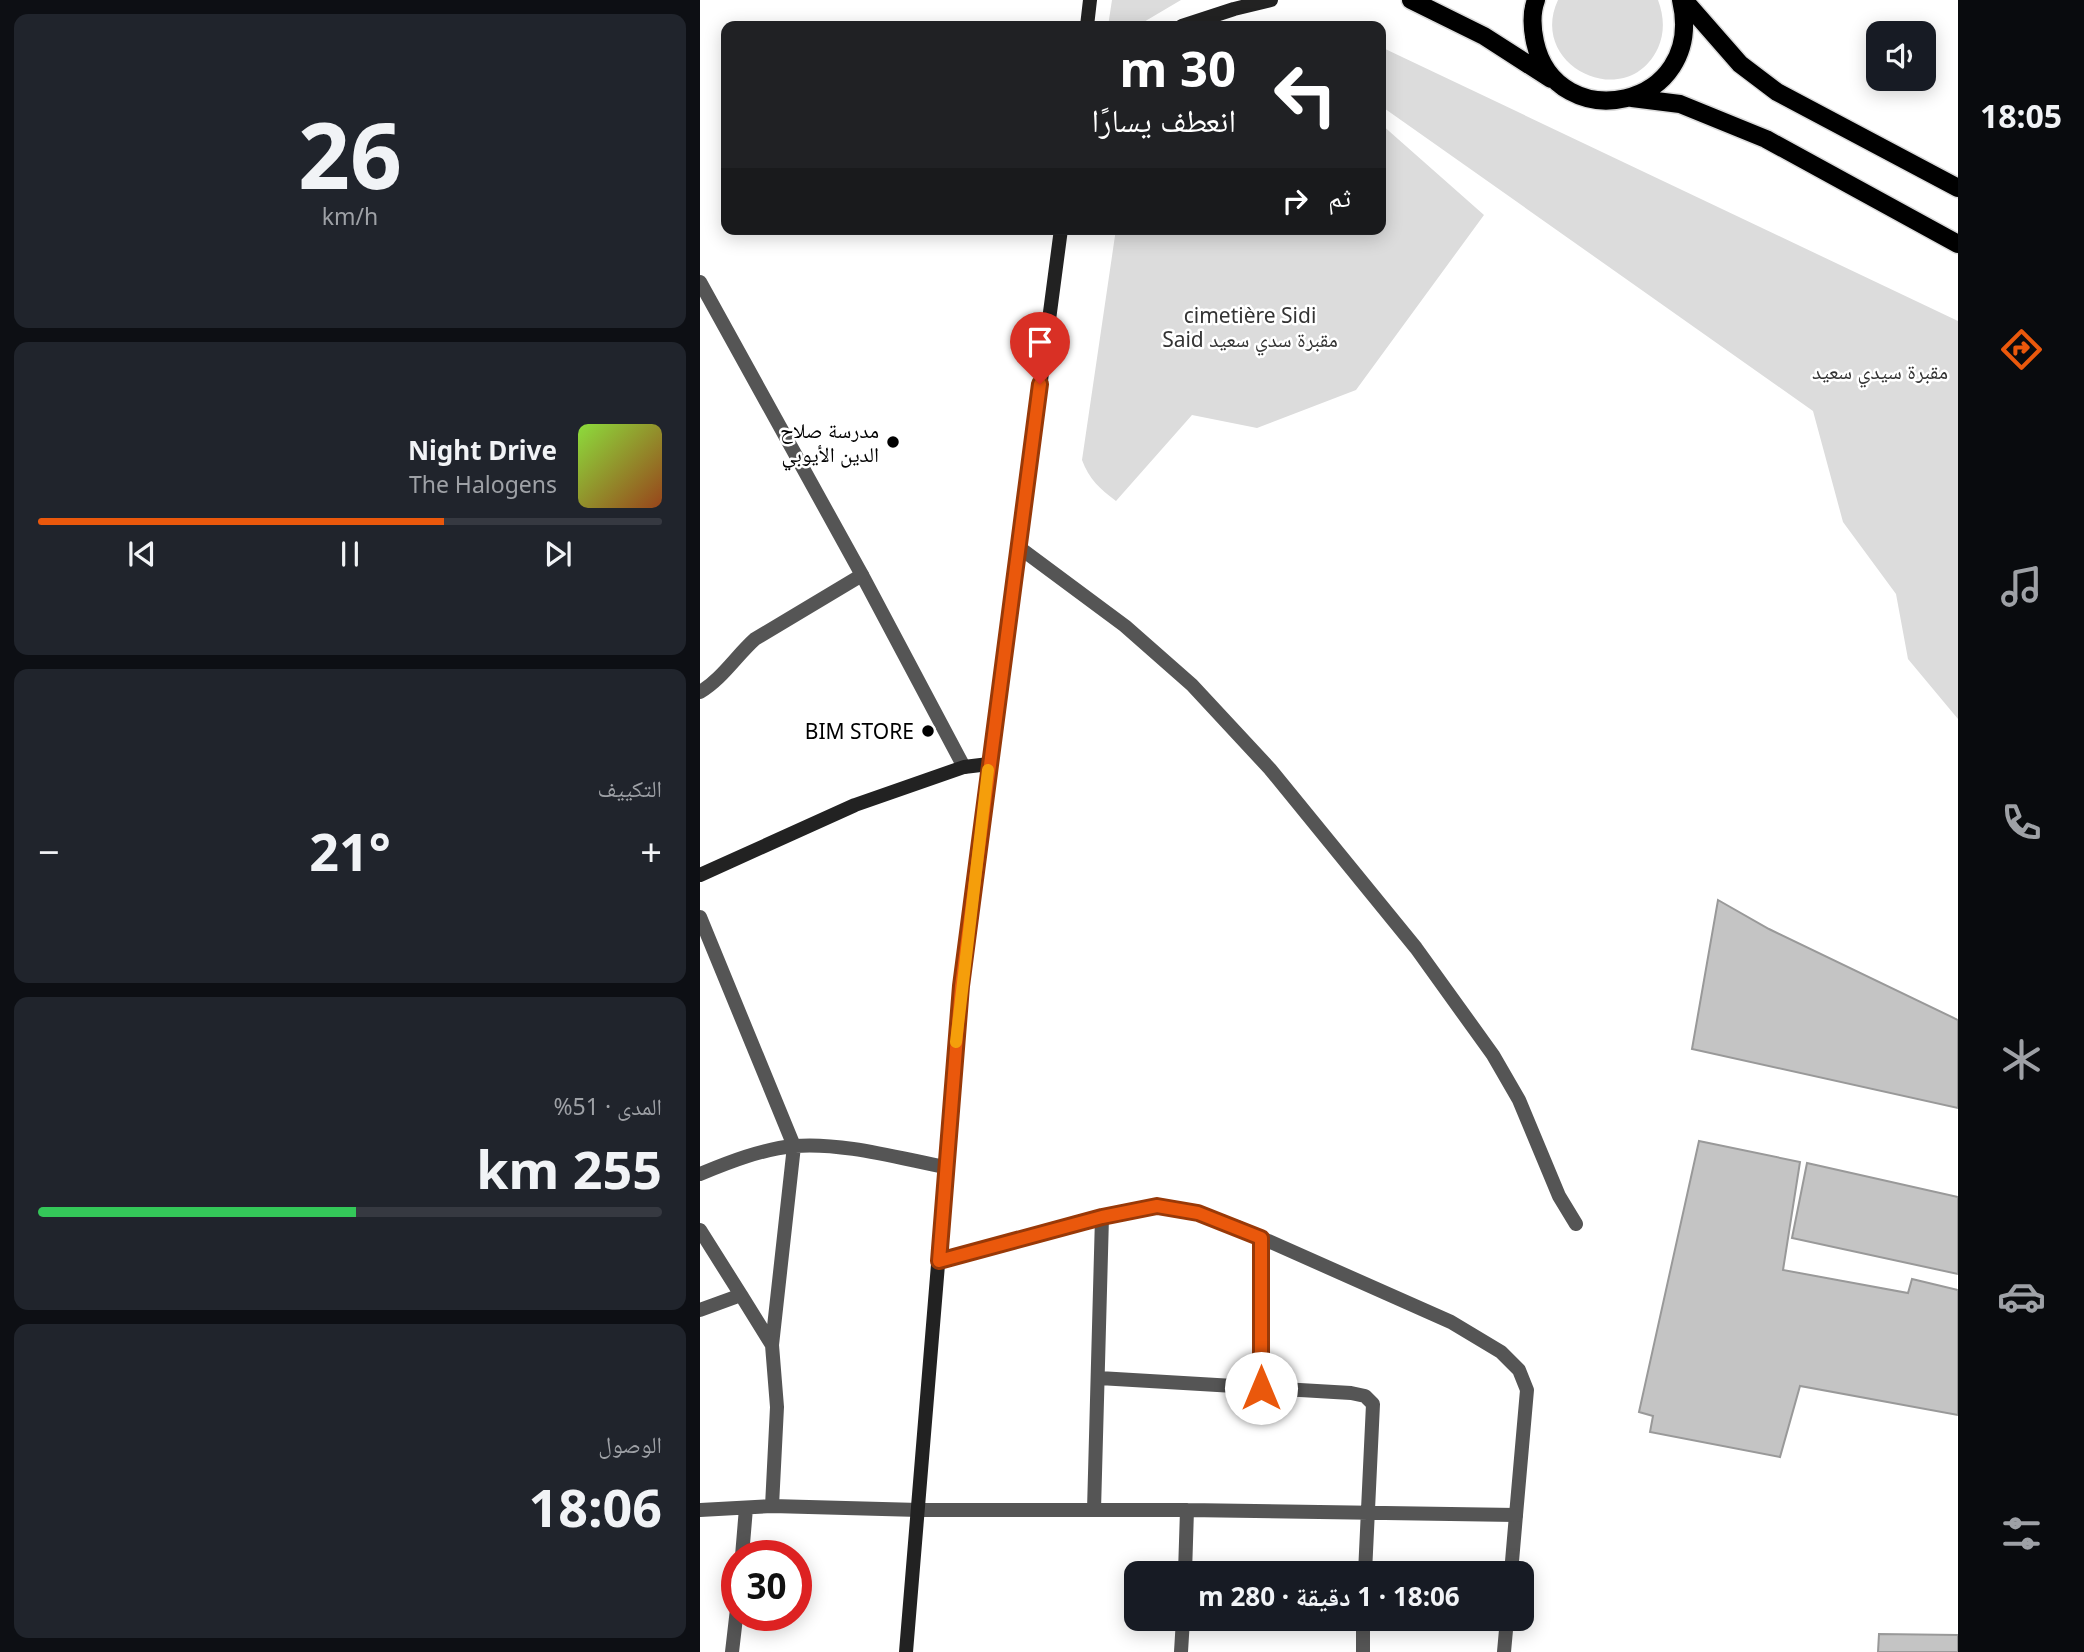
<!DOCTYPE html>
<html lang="ar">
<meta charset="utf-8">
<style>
:root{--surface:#171b24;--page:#20242c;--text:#f1f3f6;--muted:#9ea1a6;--line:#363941;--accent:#ea580c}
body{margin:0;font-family:"Noto Sans","Noto Naskh Arabic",sans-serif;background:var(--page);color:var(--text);direction:rtl;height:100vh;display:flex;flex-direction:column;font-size:26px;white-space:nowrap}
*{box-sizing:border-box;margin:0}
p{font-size:23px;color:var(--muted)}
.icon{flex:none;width:38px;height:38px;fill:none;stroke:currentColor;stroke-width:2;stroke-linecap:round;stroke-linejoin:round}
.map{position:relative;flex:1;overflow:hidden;direction:ltr}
.details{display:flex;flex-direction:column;gap:14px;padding:14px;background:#0d0f14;width:700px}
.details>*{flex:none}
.banner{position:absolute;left:21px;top:21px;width:665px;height:214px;border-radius:14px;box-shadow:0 4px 18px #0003;direction:rtl;background:#202124;color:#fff;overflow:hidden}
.tools{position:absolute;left:1166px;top:21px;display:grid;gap:14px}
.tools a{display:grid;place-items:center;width:70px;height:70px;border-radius:14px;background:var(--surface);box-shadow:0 4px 18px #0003;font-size:35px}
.speed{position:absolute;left:21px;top:1540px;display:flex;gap:14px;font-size:35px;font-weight:700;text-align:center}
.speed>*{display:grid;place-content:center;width:91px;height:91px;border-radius:50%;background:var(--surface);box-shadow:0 4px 18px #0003;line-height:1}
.speed .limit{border:10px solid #d22;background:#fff;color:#111}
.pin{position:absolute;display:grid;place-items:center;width:60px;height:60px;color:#fff;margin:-72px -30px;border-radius:50% 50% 50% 0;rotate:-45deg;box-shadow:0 0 7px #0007}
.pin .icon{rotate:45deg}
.me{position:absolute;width:77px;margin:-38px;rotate:0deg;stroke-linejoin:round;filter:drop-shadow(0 0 5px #0008)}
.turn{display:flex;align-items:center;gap:24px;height:147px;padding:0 35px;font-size:32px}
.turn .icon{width:91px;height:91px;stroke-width:2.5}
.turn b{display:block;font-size:49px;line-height:60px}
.then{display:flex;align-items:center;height:66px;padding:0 35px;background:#0003;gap:14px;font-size:26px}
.big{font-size:52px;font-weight:700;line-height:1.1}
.details .tile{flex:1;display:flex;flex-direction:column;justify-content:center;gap:10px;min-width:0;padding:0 24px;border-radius:14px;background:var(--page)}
.details .dial{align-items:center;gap:0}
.dial b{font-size:91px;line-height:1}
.song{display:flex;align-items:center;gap:21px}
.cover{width:84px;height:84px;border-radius:10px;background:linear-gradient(135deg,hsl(90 70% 55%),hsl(20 70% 35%))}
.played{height:7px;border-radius:4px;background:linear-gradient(90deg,var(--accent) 65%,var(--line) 65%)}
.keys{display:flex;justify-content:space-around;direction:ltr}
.heat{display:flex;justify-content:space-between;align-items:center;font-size:38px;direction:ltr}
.charge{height:10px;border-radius:5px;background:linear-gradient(90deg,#34c759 51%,var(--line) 0)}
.trip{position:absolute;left:424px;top:1561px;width:410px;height:70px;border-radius:14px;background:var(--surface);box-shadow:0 4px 18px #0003;font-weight:700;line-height:70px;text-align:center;direction:rtl}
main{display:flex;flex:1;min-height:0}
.tabs{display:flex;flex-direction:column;width:126px;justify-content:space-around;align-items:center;background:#090b0e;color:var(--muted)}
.tabs .icon{width:49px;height:49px}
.tabs .current{color:var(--accent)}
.tabs b{font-size:32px;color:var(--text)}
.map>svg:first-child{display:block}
</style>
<main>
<nav class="tabs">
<b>18:05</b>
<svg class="icon current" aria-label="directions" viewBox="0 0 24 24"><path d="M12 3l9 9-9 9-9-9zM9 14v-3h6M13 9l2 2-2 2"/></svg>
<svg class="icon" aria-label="music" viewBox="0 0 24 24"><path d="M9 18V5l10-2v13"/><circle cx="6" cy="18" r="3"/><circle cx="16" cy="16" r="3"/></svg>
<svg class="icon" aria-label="phone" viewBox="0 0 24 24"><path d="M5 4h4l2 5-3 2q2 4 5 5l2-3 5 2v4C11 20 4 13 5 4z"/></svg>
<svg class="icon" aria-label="climate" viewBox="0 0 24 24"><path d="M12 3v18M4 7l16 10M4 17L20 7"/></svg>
<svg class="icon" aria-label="car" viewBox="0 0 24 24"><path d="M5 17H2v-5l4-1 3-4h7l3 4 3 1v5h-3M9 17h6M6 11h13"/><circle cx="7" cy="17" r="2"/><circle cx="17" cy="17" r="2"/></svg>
<svg class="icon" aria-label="filters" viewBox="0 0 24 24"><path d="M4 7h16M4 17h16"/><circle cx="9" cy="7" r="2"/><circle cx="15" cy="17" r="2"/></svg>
</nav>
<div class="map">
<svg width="1258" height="1652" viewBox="0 0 1258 1652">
<rect width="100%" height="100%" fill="#fff"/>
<path fill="#dcdcdc" d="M 412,0 L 481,0 L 437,26 L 408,26 Z
M 858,0 L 958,0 C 964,16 965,32 958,48 C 927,114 827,66 858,0 Z
M 681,47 L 1258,321 L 1258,719 L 1208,659 L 1196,594 L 1143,522 L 1113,411 L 681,106 Z
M 681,124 L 784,215 L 656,390 L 557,428 L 492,415 L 416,501 C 400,489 389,479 382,460 L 416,229 L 681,229 Z"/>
<path fill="#c4c4c4" stroke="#999" stroke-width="2" d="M 1018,900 L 1069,929 L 1258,1020 L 1258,1108 L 992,1049 Z
M 999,1141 L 1100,1162 L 1083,1270 L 1208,1293 L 1212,1279 L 1258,1290 L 1258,1415 L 1100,1386 L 1080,1457 L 950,1432 L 953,1416 L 939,1412 Z
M 1107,1163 L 1258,1197 L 1258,1274 L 1092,1238 Z
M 1179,1634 L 1258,1635 L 1258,1652 L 1178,1652 Z"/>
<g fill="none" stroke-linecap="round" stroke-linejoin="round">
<g stroke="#dbdbdb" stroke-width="21">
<path id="primary" d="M 711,0 L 784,36 L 851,79
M 836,0 C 831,13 832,28 835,42 C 856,138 1007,110 981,0
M 984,0 L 1040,64 L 1077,92 L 1258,188
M 932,98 L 980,104 L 1066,139 L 1258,244"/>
</g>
<path stroke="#555" stroke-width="14" d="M 320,548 L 425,626 L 492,685 L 570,769 L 716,948 L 793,1055 L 819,1100 L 859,1196 L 876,1224
M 0,692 C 22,679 36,656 55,639 L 162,575
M 0,917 L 94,1146
M 811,1573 L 816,1515
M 804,1652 L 807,1619"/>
<path stroke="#555" stroke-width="14" d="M 0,282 L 162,575 L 264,767
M 0,1174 C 29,1162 62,1149 94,1146 C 142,1142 198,1158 245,1167
M 0,1230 L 41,1295
M 0,1310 L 41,1295 L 72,1345 L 77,1407 L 72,1506
M 72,1345 L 94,1146
M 399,1378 L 651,1393 L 665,1396 L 673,1404 L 665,1573
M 561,1388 L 561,1238
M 0,1510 L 72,1506 L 219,1510 L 487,1510 L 816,1515 L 827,1390 L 819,1370 L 801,1352 L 751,1322 L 537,1227 L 498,1213 L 457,1206 L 402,1217 L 239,1261
M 394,1510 L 402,1217
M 42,1556 L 46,1508
M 485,1573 L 487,1510
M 32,1652 L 37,1609
M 481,1652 L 483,1619
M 663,1652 L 663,1619"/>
<path stroke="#222" stroke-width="14" d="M 387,26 L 390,0
M 482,26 L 534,9 L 571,0
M 0,875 L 155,805 L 264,767 L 289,764
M 206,1652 L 261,986 L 361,229"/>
<use href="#primary" stroke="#000" stroke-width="18"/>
</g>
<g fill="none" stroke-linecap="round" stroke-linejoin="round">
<g stroke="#983908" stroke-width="18">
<path id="route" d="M 340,384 L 261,986 L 239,1261 L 402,1217 L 457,1206 L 498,1213 L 561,1238 L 561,1388"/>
</g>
<use href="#route" stroke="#ea580c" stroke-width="12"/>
<path stroke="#f59e0b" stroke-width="12" d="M 256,1042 L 288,770"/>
</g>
<g fill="#000" stroke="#fff" stroke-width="2.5">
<circle cx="193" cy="442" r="7"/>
<circle cx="228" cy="731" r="7"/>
</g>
<g text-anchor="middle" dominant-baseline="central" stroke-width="5" stroke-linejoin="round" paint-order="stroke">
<g font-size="21" fill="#333" stroke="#fff">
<text x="550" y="315">cimetière Sidi<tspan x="550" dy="24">Said مقبرة سدي سعيد</tspan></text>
<text x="1180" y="371">مقبرة سيدي سعيد</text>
</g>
<g font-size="21" fill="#000" stroke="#fff" text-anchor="end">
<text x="179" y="430">مدرسة صلاح<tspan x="179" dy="24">الدين الأيوبي</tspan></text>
<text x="214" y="731">BIM STORE</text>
</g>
</g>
</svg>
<div class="tools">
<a><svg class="icon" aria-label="sound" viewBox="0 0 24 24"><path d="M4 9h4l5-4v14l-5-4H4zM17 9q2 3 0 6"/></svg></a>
</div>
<div class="speed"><div class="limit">30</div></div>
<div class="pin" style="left:340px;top:384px;background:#d93025"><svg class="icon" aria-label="arrive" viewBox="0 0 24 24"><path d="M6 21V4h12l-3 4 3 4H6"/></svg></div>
<svg class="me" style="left:561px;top:1388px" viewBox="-20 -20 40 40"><circle r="19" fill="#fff"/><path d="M0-13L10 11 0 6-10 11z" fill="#ea580c"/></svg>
<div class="trip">18:06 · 1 دقيقة · 280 m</div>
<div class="banner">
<div class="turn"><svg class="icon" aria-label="left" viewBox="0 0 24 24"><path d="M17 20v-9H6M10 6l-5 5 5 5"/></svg><div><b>30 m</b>انعطف يسارًا</div></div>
<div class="then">ثم<svg class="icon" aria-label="right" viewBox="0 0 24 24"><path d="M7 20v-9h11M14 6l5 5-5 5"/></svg></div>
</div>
</div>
<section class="details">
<div class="tile dial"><b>26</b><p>km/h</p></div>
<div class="tile">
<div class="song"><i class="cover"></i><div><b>Night Drive</b><p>The Halogens</p></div></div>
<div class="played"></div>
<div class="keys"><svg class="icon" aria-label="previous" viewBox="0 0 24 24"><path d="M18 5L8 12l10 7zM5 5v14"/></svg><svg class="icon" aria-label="pause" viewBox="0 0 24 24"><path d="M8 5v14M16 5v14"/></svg><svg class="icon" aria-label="next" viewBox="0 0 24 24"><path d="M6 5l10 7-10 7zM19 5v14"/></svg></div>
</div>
<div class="tile"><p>التكييف</p>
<div class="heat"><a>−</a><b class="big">21°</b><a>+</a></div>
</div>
<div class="tile"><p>المدى · 51%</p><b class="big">255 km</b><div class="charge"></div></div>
<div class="tile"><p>الوصول</p><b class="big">18:06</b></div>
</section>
</main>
